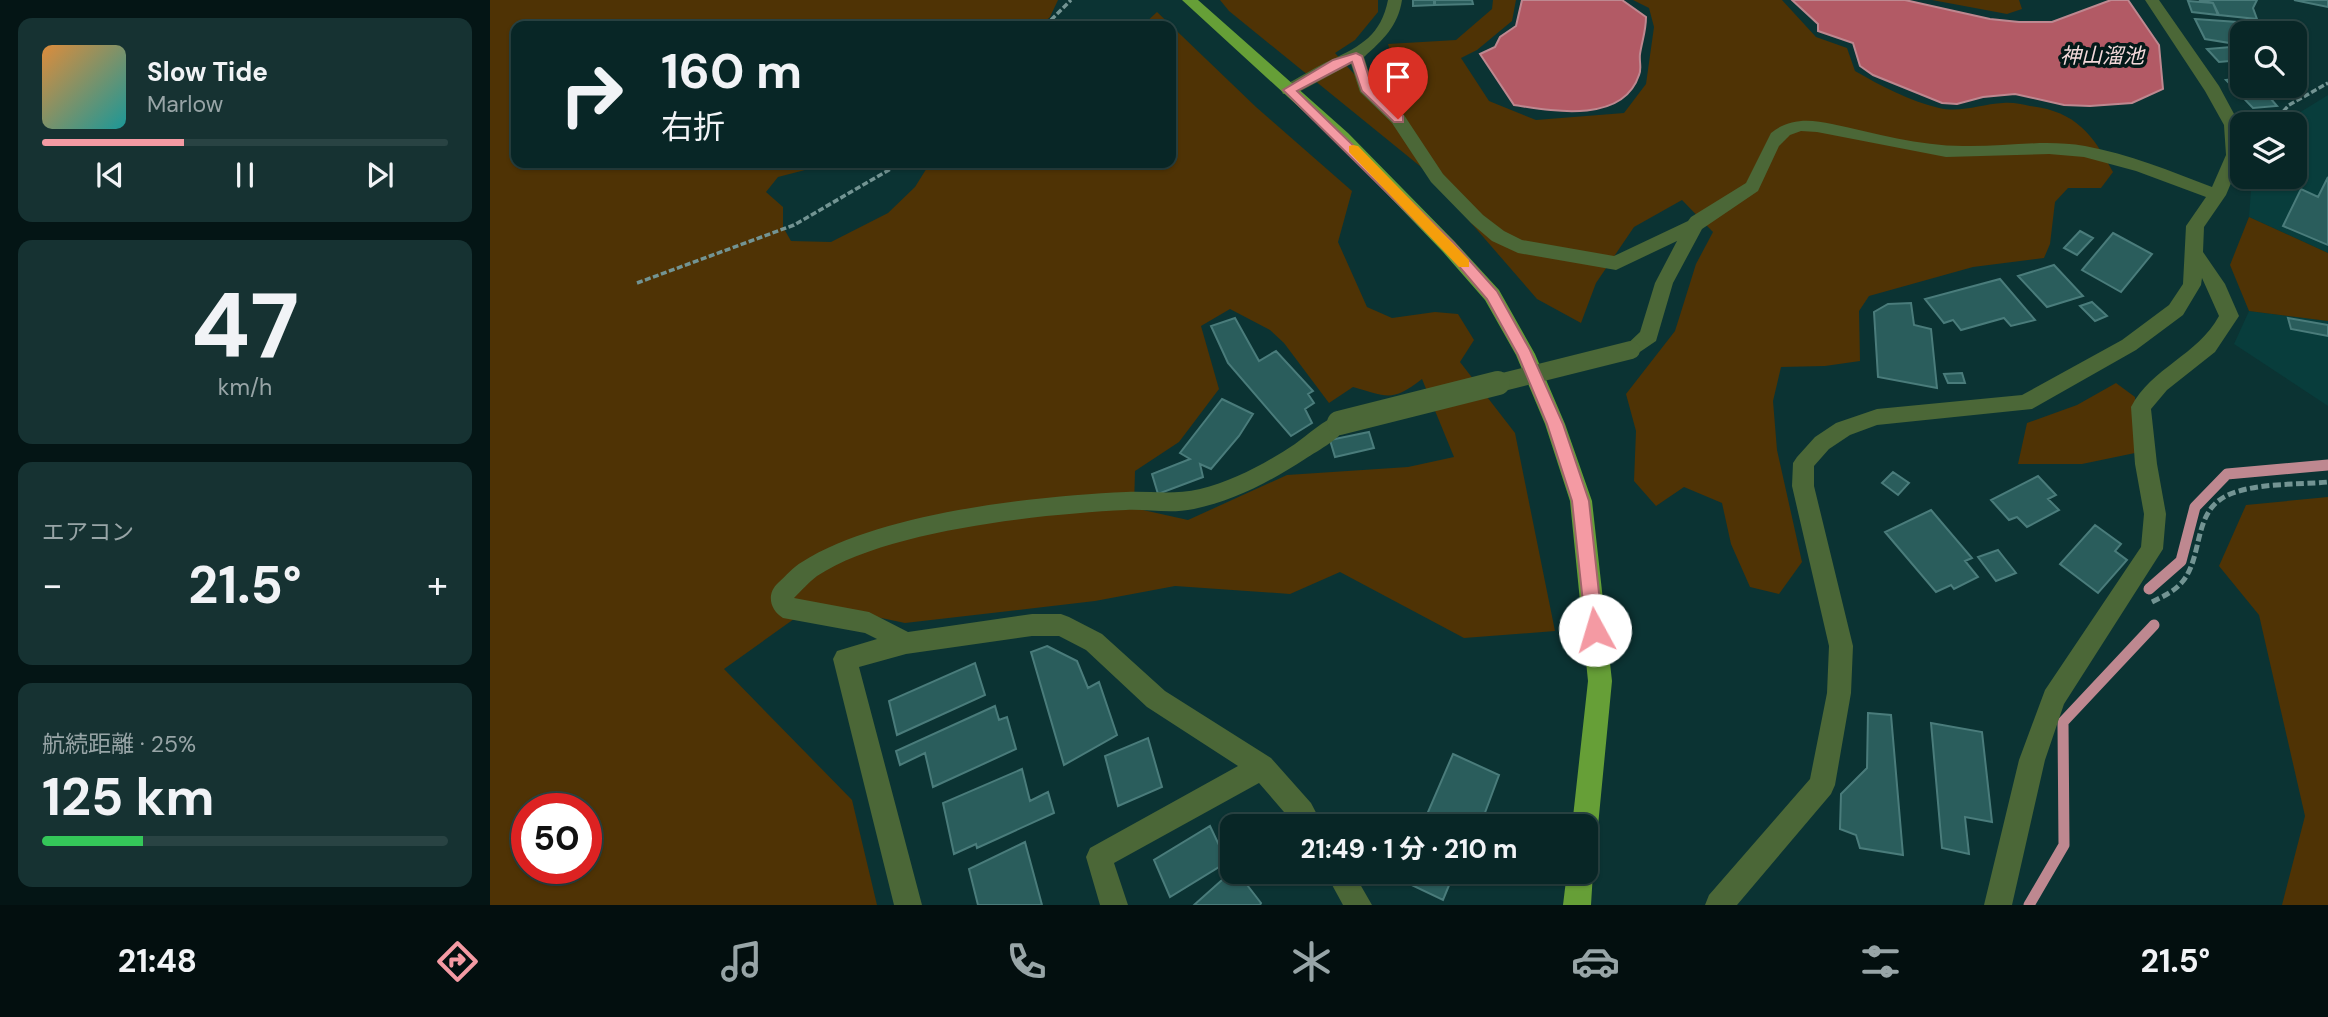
<!DOCTYPE html>
<html lang="ja">
<meta charset="utf-8">
<style>
:root{--surface:#082626;--page:#163232;--text:#f1f3f6;--muted:#98a5a7;--line:#294343;--accent:#f49aa3}
body{margin:0;font-family:"DM Sans","Noto Sans JP",sans-serif;background:var(--page);color:var(--text);height:100vh;display:flex;flex-direction:column;font-size:26px;white-space:nowrap}
*{box-sizing:border-box;margin:0}
p{font-size:23px;color:var(--muted)}
.icon{flex:none;width:38px;height:38px;fill:none;stroke:currentColor;stroke-width:2;stroke-linecap:round;stroke-linejoin:round}
.map{position:relative;flex:1;overflow:hidden}
.panel{display:flex;flex-direction:column;gap:18px;padding:18px;background:#041515;width:490px}
.panel>*{flex:none}
.hud{position:absolute;left:21px;top:21px;width:665px;height:147px;border-radius:14px;box-shadow:0 2px 5px #0004,0 0 0 2px var(--line);background:#082626;color:var(--text);overflow:hidden}
.buttons{position:absolute;left:1740px;top:21px;display:grid;gap:14px}
.buttons a{display:grid;place-items:center;width:77px;height:77px;border-radius:14px;background:var(--surface);box-shadow:0 2px 5px #0004,0 0 0 2px var(--line);font-size:35px}
.speed{position:absolute;left:21px;top:793px;display:flex;gap:14px;font-size:35px;font-weight:700;text-align:center}
.speed>*{display:grid;place-content:center;width:91px;height:91px;border-radius:50%;background:var(--surface);box-shadow:0 2px 5px #0004,0 0 0 2px var(--line);line-height:1}
.speed .limit{border:10px solid #d22;background:#fff;color:#111}
.pin{position:absolute;display:grid;place-items:center;width:60px;height:60px;color:#fff;margin:-72px -30px;border-radius:50% 50% 50% 0;rotate:-45deg;box-shadow:0 0 7px #0007}
.pin .icon{rotate:45deg}
.me{position:absolute;width:77px;margin:-38px;rotate:354deg;stroke-linejoin:round;filter:drop-shadow(0 0 5px #0008)}
.turn{display:flex;align-items:center;gap:24px;height:147px;padding:0 35px;font-size:32px}
.turn .icon{width:91px;height:91px;stroke-width:2.5}
.turn b{display:block;font-size:49px;line-height:60px}
.big{font-size:52px;font-weight:700;line-height:1.1}
.panel .card{flex:1;display:flex;flex-direction:column;justify-content:center;gap:10px;min-width:0;padding:0 24px;border-radius:14px;background:var(--page)}
.panel .dial{align-items:center;gap:0}
.dial b{font-size:91px;line-height:1}
.song{display:flex;align-items:center;gap:21px}
.cover{width:84px;height:84px;border-radius:10px;background:linear-gradient(135deg,hsl(30 70% 55%),hsl(180 70% 35%))}
.played{height:7px;border-radius:4px;background:linear-gradient(90deg,var(--accent) 35%,var(--line) 35%)}
.keys{display:flex;justify-content:space-around;direction:ltr}
.heat{display:flex;justify-content:space-between;align-items:center;font-size:38px;direction:ltr}
.charge{height:10px;border-radius:5px;background:linear-gradient(90deg,#34c759 25%,var(--line) 0)}
.trip{position:absolute;left:730px;top:814px;width:378px;height:70px;border-radius:14px;background:var(--surface);box-shadow:0 2px 5px #0004,0 0 0 2px var(--line);font-weight:700;line-height:70px;text-align:center}
.tabs{display:flex;height:112px;justify-content:space-around;align-items:center;background:#030f0f;color:var(--muted)}
.tabs .icon{width:49px;height:49px}
.tabs .on{color:var(--accent)}
.tabs b{font-size:32px;color:var(--text)}
main{display:flex;flex:1;min-height:0}
.map>svg:first-child{display:block}
</style>
<main>
<section class="panel">
<div class="card">
<div class="song"><i class="cover"></i><div><b>Slow Tide</b><p>Marlow</p></div></div>
<div class="played"></div>
<div class="keys"><svg class="icon" aria-label="previous" viewBox="0 0 24 24"><path d="M18 5L8 12l10 7zM5 5v14"/></svg><svg class="icon" aria-label="pause" viewBox="0 0 24 24"><path d="M8 5v14M16 5v14"/></svg><svg class="icon" aria-label="next" viewBox="0 0 24 24"><path d="M6 5l10 7-10 7zM19 5v14"/></svg></div>
</div>
<div class="card dial"><b>47</b><p>km/h</p></div>
<div class="card"><p>エアコン</p>
<div class="heat"><a>−</a><b class="big">21.5°</b><a>+</a></div>
</div>
<div class="card"><p>航続距離 · 25%</p><b class="big">125 km</b><div class="charge"></div></div>
</section>
<div class="map">
<svg width="1838" height="905" viewBox="0 0 1838 905">
<rect width="100%" height="100%" fill="#0b3333"/>
<path fill="#083d3c" d="M 1838,95 L 1838,253 L 1759,217 L 1762,177 L 1804,177 L 1804,124 L 1795,124 L 1796,121 Z
M 1759,311 L 1838,321 L 1838,406 L 1744,344 Z"/>
<path fill="#4f3305" fill-rule="evenodd" d="M 0,0 L 568,0 L 560,17 L 550,26 L 26,26 L 26,163 L 342,163 L 288,177 L 276,192 L 293,207 L 293,227 L 301,241 L 341,242 L 398,213 L 425,187 L 440,163 L 681,163 L 681,26 L 652,26 L 667,12 L 766,107 L 862,191 L 848,242 L 877,307 L 902,318 L 945,312 L 968,314 L 984,340 L 970,362 L 1025,433 L 1065,631 L 974,638 L 850,572 L 800,594 L 685,586 L 605,601 L 415,623 L 325,604 L 234,669 L 362,800 L 387,905 L 0,905 ZM 740,309 L 780,330 L 794,343 L 839,403 L 863,387 C 898,397 902,402 932,379 L 964,457 L 918,467 L 797,475 L 698,520 L 644,508 L 645,471 L 689,442 L 729,389 L 711,326 ZM 37,808 L 96,808 L 96,868 L 37,868 Z
M 730,0 L 888,0 L 888,12 L 865,40 L 845,53 L 865,75 L 905,68 L 898,44 L 966,40 L 1002,9 L 1003,0 L 1026,0 L 1022,21 L 987,50 L 971,58 L 999,101 L 1046,120 L 1134,113 L 1156,84 L 1164,27 L 1159,8 L 1143,0 L 1292,0 L 1326,37 L 1357,48 L 1365,71 C 1391,86 1420,101 1449,108 C 1472,113 1491,104 1513,103 C 1522,102 1531,104 1540,106 C 1585,111 1603,134 1623,172 L 1611,188 L 1578,188 L 1565,202 L 1560,244 L 1554,258 L 1483,267 L 1379,296 L 1369,311 L 1370,361 L 1335,366 L 1291,367 L 1283,401 L 1287,450 L 1312,562 L 1289,594 L 1260,587 L 1241,544 L 1232,503 L 1194,487 L 1166,506 L 1144,481 L 1146,431 L 1136,394 L 1185,331 L 1206,264 L 1223,232 L 1192,200 L 1144,227 L 1106,283 L 1091,323 L 1047,299 L 936,171 L 739,11 Z
M 1442,0 L 1529,0 L 1532,9 L 1517,14 Z
M 1759,217 L 1838,253 L 1838,321 L 1759,311 L 1740,265 Z
M 1626,383 L 1645,397 L 1645,453 L 1592,464 L 1528,464 L 1537,423 L 1587,405 Z
M 1838,497 L 1838,905 L 1792,905 L 1815,816 L 1769,615 L 1729,566 L 1756,505 Z"/>
<path fill="#b25a65" stroke="#be8890" stroke-width="2" d="M 1032,0 L 1132,0 L 1156,17 C 1156,31 1152,41 1150,54 C 1149,61 1152,69 1149,75 C 1133,124 1062,111 1024,105 L 990,54 L 1005,47 L 1010,37 L 1026,26 Z
M 1302,0 L 1415,0 L 1500,19 L 1529,22 L 1562,22 L 1621,0 L 1638,0 L 1669,45 L 1673,89 L 1642,103 L 1600,106 L 1574,105 L 1525,94 L 1493,97 L 1467,104 L 1452,103 L 1383,75 L 1370,66 L 1363,43 L 1328,31 L 1328,24 Z"/>
<g fill="none" stroke-linecap="round" stroke-linejoin="round">
<path stroke="#be8890" stroke-width="11" d="M 1659,589 L 1691,561 L 1705,507 L 1737,474 L 1838,465
M 1539,905 L 1574,845 L 1573,722 L 1664,625"/>
</g>
<path fill="#2a5d5c" stroke="#4a7c7b" stroke-width="2" d="M 923,0 L 944,0 L 944,5 L 923,6 Z
M 945,0 L 982,0 L 983,4 L 945,5 Z
M 1709,0 L 1767,0 L 1763,8 L 1767,19 L 1729,15 L 1723,3 Z
M 1804,0 L 1838,0 L 1838,7 Z
M 1698,1 L 1723,3 L 1728,15 L 1702,12 Z
M 1705,19 L 1762,23 L 1768,33 L 1752,33 L 1752,45 L 1715,39 Z
M 1741,47 L 1752,60 L 1729,62 L 1717,49 Z
M 1752,78 L 1752,86 L 1793,86 L 1797,90 L 1786,91 L 1792,98 L 1781,99 L 1787,106 L 1763,108 L 1736,80 Z
M 1838,177 L 1838,245 L 1793,226 L 1811,189 L 1828,197 Z
M 1590,231 L 1603,238 L 1587,255 L 1574,248 Z
M 1623,233 L 1662,254 L 1631,292 L 1592,270 Z
M 1564,265 L 1593,296 L 1557,307 L 1528,276 Z
M 1510,279 L 1545,320 L 1521,326 L 1514,318 L 1471,330 L 1463,320 L 1454,323 L 1435,299 Z
M 1602,302 L 1617,316 L 1605,321 L 1590,306 Z
M 1421,303 L 1424,325 L 1441,329 L 1447,388 L 1388,377 L 1384,312 L 1398,304 Z
M 745,318 L 769,361 L 786,351 L 823,391 L 818,394 L 824,403 L 815,409 L 822,423 L 801,436 L 738,363 L 721,326 Z
M 1798,318 L 1838,325 L 1838,336 L 1801,329 Z
M 1472,373 L 1475,383 L 1458,383 L 1454,374 Z
M 732,399 L 763,414 L 749,436 L 721,469 L 710,464 L 713,477 L 668,494 L 662,474 L 700,459 L 690,453 Z
M 879,432 L 884,448 L 845,457 L 840,440 Z
M 1403,472 L 1419,483 L 1408,495 L 1392,483 Z
M 1548,476 L 1566,495 L 1558,499 L 1569,510 L 1537,527 L 1527,517 L 1519,520 L 1501,500 Z
M 1441,510 L 1482,558 L 1475,561 L 1488,577 L 1464,589 L 1461,585 L 1446,592 L 1395,532 Z
M 1605,525 L 1631,544 L 1625,551 L 1637,560 L 1608,593 L 1570,564 Z
M 1508,550 L 1526,573 L 1506,581 L 1488,557 Z
M 557,646 L 587,661 L 598,688 L 609,682 L 627,735 L 574,765 L 541,652 Z
M 485,663 L 495,695 L 407,735 L 399,701 Z
M 505,706 L 509,720 L 517,717 L 526,749 L 443,787 L 435,753 L 410,765 L 406,751 Z
M 1378,713 L 1401,715 L 1413,855 L 1370,848 L 1366,835 L 1350,829 L 1351,794 L 1377,768 Z
M 1441,723 L 1492,732 L 1502,822 L 1475,817 L 1479,854 L 1452,848 Z
M 658,738 L 672,787 L 628,806 L 615,756 Z
M 963,754 L 1009,775 L 990,826 L 932,826 Z
M 532,769 L 540,801 L 558,792 L 564,813 L 487,848 L 486,844 L 464,854 L 453,803 Z
M 720,826 L 737,862 L 680,897 L 664,860 Z
M 535,842 L 552,905 L 488,905 L 479,869 Z
M 742,871 L 747,872 L 771,903 L 770,905 L 704,905 Z
M 912,872 L 972,872 L 968,881 L 962,878 L 953,900 L 909,879 Z"/>
<g fill="none" stroke-linecap="round" stroke-linejoin="round">
<path stroke="#739493" stroke-width="3.5" stroke-dasharray="6 2.5" stroke-linecap="butt" d="M 555,26 L 581,0
M 1782,124 L 1799,105 L 1838,83
M 147,283 L 304,225 L 411,163"/>
<path stroke="#739493" stroke-width="5" stroke-dasharray="8 3.5" stroke-linecap="butt" d="M 1662,602 C 1674,596 1685,591 1693,581 C 1712,557 1704,517 1731,499 C 1756,482 1809,485 1838,482"/>
<path fill="#4b6737" fill-rule="evenodd" d="M 898,0 L 912,0 C 908,26 893,40 874,57 L 883,86 L 914,115 L 953,174 L 993,215 L 1014,231 L 1032,240 L 1124,256 L 1198,221 L 1201,217 L 1256,183 L 1281,133 C 1299,118 1320,119 1342,124 C 1385,133 1429,146 1473,146 C 1514,147 1554,139 1595,146 C 1639,154 1680,171 1722,187 L 1736,155 L 1734,125 L 1715,91 L 1655,0 L 1669,0 L 1729,86 L 1750,125 L 1752,157 L 1736,195 L 1714,227 L 1713,252 L 1735,284 L 1749,316 L 1725,352 L 1677,390 L 1661,409 L 1667,464 L 1676,514 L 1673,549 L 1574,704 L 1555,760 L 1522,905 L 1494,905 L 1529,760 L 1555,690 L 1651,547 L 1654,514 L 1645,464 L 1641,407 C 1661,368 1708,355 1729,316 L 1712,278 L 1711,285 L 1693,315 L 1646,350 L 1542,409 L 1387,425 L 1360,435 L 1339,449 L 1324,466 L 1324,486 L 1363,646 L 1361,693 L 1345,785 L 1341,794 L 1247,905 L 1215,905 L 1219,895 L 1320,779 L 1337,693 L 1339,646 L 1302,486 L 1303,463 L 1307,457 L 1325,437 L 1346,423 L 1387,409 L 1532,395 L 1632,340 L 1679,305 L 1693,284 L 1696,226 L 1716,197 L 1646,171 L 1594,157 L 1559,154 L 1456,157 L 1327,132 L 1311,131 L 1300,135 L 1289,146 L 1268,191 L 1212,229 L 1183,283 L 1166,341 L 1141,358 L 1134,355 L 1131,350 L 1150,332 L 1165,283 L 1187,241 L 1126,270 L 1028,253 L 1002,241 L 981,223 L 941,182 L 902,123 L 870,92 L 861,64 L 805,94 L 793,94 L 791,90 L 793,86 C 809,78 825,67 841,60 C 871,46 891,35 898,0 Z
M 849,415 L 856,417 L 859,423 C 852,438 829,450 815,459 C 781,481 744,501 704,509 C 680,514 659,509 636,510 C 552,514 396,530 327,576 C 319,582 311,591 304,598 L 379,612 L 418,632 L 542,614 L 571,614 L 579,617 L 612,634 L 675,691 L 781,758 L 821,803 L 833,826 L 806,826 L 769,783 L 624,863 L 638,905 L 610,905 L 596,857 L 600,848 L 748,766 L 657,707 L 596,650 L 569,636 L 542,636 L 416,654 L 369,667 L 432,905 L 404,905 L 343,659 L 347,651 L 387,639 L 375,633 L 293,618 C 280,610 276,594 288,583 C 296,576 303,567 312,562 C 389,513 544,496 636,492 C 661,491 684,495 710,489 C 744,481 776,463 805,444 C 819,434 833,420 849,415 Z
M 835,872 L 863,872 L 882,905 L 853,905 Z"/>
<path fill="#669f37" fill-rule="evenodd" d="M 692,0 L 708,0 L 858,133 L 965,242 L 1009,290 L 1045,354 L 1075,424 L 1102,501 L 1122,681 L 1108,826 L 1104,835 L 1096,839 L 1096,826 L 1082,826 L 1098,681 L 1080,501 L 1055,424 L 1026,355 L 995,300 L 953,252 L 846,141 Z
M 1096,861 L 1099,863 L 1103,872 L 1101,905 L 1073,905 L 1077,872 L 1096,872 Z"/>
<path stroke="#4b6737" stroke-width="18" d="M 1001,385 L 1141,350"/>
<path stroke="#4b6737" stroke-width="24" d="M 849,423 L 1008,383"/>
</g>
<path fill="#f49aa3" stroke="#9f646a" stroke-width="2" d="M 866,53 L 872,56 L 882,87 L 913,116 L 913,122 L 904,122 L 872,91 L 862,62 L 807,91 L 964,243 L 1007,291 L 1040,350 L 1073,424 L 1099,501 L 1113,630 L 1111,636 L 1105,638 L 1098,636 L 1096,630 L 1082,501 L 1057,424 L 1028,355 L 997,299 L 955,250 L 793,90 L 843,60 Z"/>
<path fill="#f59e0b" d="M 863,145 L 868,146 L 979,260 L 979,267 L 969,267 L 859,152 L 859,146 Z"/>
<g text-anchor="middle" dominant-baseline="central" stroke-width="7" stroke-linejoin="round" paint-order="stroke">
<g font-size="21" font-style="italic" fill="#f3d9da" stroke="#041918">
<text x="1612" y="56">神山溜池</text>
</g>
</g>
</svg>
<div class="buttons">
<a><svg class="icon" aria-label="search" viewBox="0 0 24 24"><circle cx="10" cy="10" r="6"/><path d="M15 15l6 6"/></svg></a>
<a><svg class="icon" aria-label="layers" viewBox="0 0 24 24"><path d="M12 4l9 5-9 5-9-5zM3 14l9 5 9-5"/></svg></a>
</div>
<div class="speed"><div class="limit">50</div></div>
<div class="pin" style="left:908px;top:119px;background:#d93025"><svg class="icon" aria-label="arrive" viewBox="0 0 24 24"><path d="M6 21V4h12l-3 4 3 4H6"/></svg></div>
<svg class="me" style="left:1105px;top:630px" viewBox="-20 -20 40 40"><circle r="19" fill="#fff"/><path d="M0-13L10 11 0 6-10 11z" fill="#f49aa3"/></svg>
<div class="trip">21:49 · 1 分 · 210 m</div>
<div class="hud">
<div class="turn"><svg class="icon" aria-label="right" viewBox="0 0 24 24"><path d="M7 20v-9h11M14 6l5 5-5 5"/></svg><div><b>160 m</b>右折</div></div>
</div>
</div>
</main>
<nav class="tabs">
<b>21:48</b>
<svg class="icon on" aria-label="directions" viewBox="0 0 24 24"><path d="M12 3l9 9-9 9-9-9zM9 14v-3h6M13 9l2 2-2 2"/></svg>
<svg class="icon" aria-label="music" viewBox="0 0 24 24"><path d="M9 18V5l10-2v13"/><circle cx="6" cy="18" r="3"/><circle cx="16" cy="16" r="3"/></svg>
<svg class="icon" aria-label="phone" viewBox="0 0 24 24"><path d="M5 4h4l2 5-3 2q2 4 5 5l2-3 5 2v4C11 20 4 13 5 4z"/></svg>
<svg class="icon" aria-label="climate" viewBox="0 0 24 24"><path d="M12 3v18M4 7l16 10M4 17L20 7"/></svg>
<svg class="icon" aria-label="car" viewBox="0 0 24 24"><path d="M5 17H2v-5l4-1 3-4h7l3 4 3 1v5h-3M9 17h6M6 11h13"/><circle cx="7" cy="17" r="2"/><circle cx="17" cy="17" r="2"/></svg>
<svg class="icon" aria-label="filters" viewBox="0 0 24 24"><path d="M4 7h16M4 17h16"/><circle cx="9" cy="7" r="2"/><circle cx="15" cy="17" r="2"/></svg>
<b>21.5°</b>
</nav>
